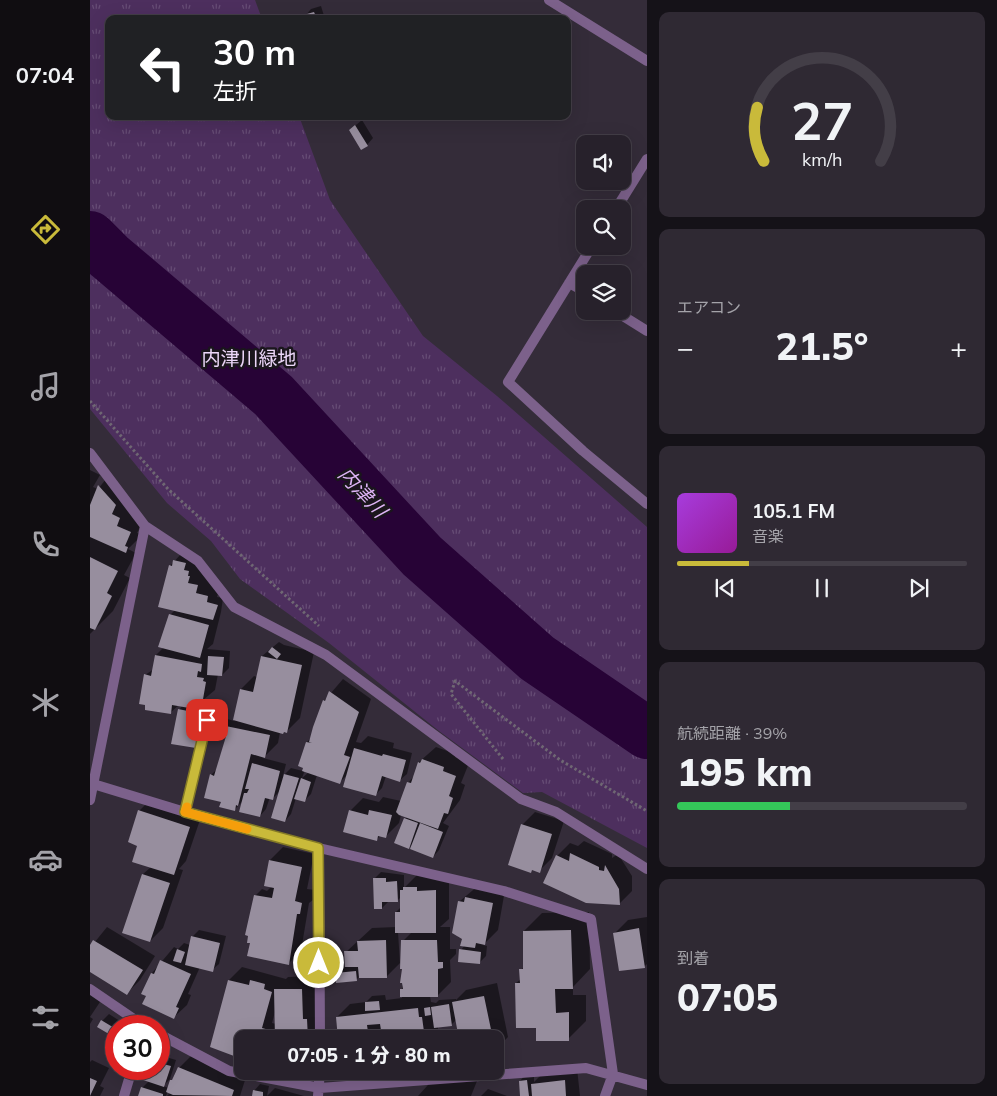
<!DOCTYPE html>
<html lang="ja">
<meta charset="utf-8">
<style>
:root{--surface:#27212b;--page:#2f2933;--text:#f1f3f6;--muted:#a4a3a9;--line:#433e47;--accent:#c9ba3a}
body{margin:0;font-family:Mulish,"Noto Sans JP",sans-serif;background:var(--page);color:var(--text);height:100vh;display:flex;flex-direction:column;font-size:19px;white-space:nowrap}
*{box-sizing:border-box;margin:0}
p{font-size:16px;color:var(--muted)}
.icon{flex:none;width:28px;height:28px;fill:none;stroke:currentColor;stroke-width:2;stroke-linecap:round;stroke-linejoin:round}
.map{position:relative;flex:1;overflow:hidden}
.drawer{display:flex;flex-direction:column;gap:12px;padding:12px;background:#151218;width:350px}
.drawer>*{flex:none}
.guide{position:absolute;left:15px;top:15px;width:466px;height:105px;border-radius:10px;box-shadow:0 5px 20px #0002,0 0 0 1px var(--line);background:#202124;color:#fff;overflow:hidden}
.tools{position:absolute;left:486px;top:135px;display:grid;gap:10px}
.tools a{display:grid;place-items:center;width:55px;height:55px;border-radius:10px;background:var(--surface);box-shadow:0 5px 20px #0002,0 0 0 1px var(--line);font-size:25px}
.speed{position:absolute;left:15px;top:1015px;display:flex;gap:10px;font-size:25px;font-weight:700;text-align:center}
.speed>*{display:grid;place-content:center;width:65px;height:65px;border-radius:50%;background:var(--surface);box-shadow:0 5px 20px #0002,0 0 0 1px var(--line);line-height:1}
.speed .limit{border:8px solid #d22;background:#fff;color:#111}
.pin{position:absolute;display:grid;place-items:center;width:42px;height:42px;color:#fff;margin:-21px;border-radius:10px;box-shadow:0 2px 8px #0006}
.me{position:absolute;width:55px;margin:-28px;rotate:0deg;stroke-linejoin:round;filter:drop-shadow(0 0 4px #0008)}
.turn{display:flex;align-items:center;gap:18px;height:105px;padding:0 25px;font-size:22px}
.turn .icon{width:65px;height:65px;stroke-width:2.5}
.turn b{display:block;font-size:35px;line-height:42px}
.big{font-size:38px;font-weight:800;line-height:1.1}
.drawer .card{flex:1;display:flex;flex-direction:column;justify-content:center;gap:8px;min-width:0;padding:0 18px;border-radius:10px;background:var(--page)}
.drawer .dial{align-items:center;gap:0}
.dial svg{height:130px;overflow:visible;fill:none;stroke:var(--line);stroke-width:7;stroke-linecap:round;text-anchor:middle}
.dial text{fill:var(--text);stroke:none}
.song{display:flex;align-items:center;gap:15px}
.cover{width:60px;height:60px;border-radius:8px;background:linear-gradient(135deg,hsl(280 70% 55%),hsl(300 70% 35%))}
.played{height:5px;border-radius:2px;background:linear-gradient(90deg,var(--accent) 25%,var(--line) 25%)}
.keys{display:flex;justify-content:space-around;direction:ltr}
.heat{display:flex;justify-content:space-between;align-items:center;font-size:28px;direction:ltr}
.charge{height:8px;border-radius:4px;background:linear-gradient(90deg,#34c759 39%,var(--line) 0)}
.trip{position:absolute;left:144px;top:1030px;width:270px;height:50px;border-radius:10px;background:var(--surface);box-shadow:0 5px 20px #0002,0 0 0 1px var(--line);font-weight:800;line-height:50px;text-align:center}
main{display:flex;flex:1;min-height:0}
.tabs{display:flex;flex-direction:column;width:90px;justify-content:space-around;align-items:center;background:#100d11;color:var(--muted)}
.tabs .icon{width:35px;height:35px}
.tabs .active{color:var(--accent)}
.tabs b{font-size:22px;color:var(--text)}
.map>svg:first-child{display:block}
</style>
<main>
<nav class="tabs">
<b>07:04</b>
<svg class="icon active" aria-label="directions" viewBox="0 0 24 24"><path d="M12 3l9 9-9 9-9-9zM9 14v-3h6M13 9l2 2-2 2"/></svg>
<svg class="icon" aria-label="music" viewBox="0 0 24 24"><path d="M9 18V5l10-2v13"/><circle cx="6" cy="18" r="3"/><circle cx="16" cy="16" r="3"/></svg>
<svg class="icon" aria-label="phone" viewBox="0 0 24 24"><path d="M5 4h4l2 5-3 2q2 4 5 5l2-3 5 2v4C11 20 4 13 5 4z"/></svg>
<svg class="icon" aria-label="climate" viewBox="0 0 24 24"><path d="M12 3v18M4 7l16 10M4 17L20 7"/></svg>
<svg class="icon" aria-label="car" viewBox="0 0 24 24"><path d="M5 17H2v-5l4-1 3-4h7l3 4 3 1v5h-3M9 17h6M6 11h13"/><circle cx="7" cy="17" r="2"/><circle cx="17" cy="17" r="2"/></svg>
<svg class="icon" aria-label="filters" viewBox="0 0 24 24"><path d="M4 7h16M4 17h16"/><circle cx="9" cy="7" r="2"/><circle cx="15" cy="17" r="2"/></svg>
</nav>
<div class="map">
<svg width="557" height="1096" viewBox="0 0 557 1096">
<defs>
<pattern id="park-tufts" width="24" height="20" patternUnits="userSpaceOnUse" patternTransform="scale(1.25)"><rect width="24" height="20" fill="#4d2f5e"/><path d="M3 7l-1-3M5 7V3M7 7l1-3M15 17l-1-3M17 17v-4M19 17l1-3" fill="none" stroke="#664c75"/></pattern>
</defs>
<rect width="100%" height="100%" fill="#342c39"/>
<path fill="url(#park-tufts)" d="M 0,0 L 165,0 L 172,19 L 19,19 L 19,116 L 209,116 L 240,200 L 333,336 L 407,396 L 557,527 L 557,848 L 452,792 L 433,793 L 349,731 L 239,643 L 150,579 L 121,541 L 77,503 L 0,409 Z"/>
<path fill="#0007" fill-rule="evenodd" d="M 231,6 L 235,19 L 216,19 L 215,16 L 221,9 Z
M 272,120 L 283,138 L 277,145 L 260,130 Z
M 0,470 L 10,475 L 3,487 L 8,489 L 16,479 L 54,519 L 47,533 L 51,534 L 49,538 L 38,549 L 46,553 L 34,575 L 40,578 L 23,611 L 0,634 Z
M 91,554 L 131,583 L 127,597 L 133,598 L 131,612 L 123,644 L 117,649 L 140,651 L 139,668 L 132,675 L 128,674 L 125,690 L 106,706 L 118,708 L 112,740 L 89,710 L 93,705 L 89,705 L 80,713 L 55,675 L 64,669 L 66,655 L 74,647 L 80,615 L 85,610 L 80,566 Z
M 189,642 L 194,645 L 224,652 L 210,718 L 197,731 L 190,732 L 188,743 L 173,758 L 196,764 L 193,776 L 201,768 L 213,771 L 217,742 L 221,738 L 234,701 L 253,679 L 281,699 L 266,742 L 271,743 L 278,736 L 304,743 L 303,748 L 322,753 L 317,774 L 310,780 L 296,776 L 292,788 L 285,795 L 258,774 L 249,783 L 227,775 L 221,794 L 215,800 L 206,798 L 201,814 L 195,821 L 190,791 L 183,798 L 180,797 L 176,809 L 170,816 L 153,801 L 145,809 L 132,802 L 121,775 L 127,769 L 139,728 L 128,725 L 134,718 L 144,721 L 151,689 L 164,676 L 167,677 L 172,656 ZM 215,770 L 219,772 L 212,778 Z
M 346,747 L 366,754 L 365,757 L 379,763 L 371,783 L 375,785 L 370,800 L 353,823 L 359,826 L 349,850 L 343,857 L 324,842 L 319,848 L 315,819 L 317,817 L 311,815 L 309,823 L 296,836 L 291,835 L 287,839 L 260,811 L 273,798 L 289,802 L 293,797 L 311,801 L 318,783 L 324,776 L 329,762 Z
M 62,798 L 112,814 L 96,861 L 89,869 L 93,870 L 73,928 L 60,941 L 34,932 L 53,874 L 61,867 L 49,845 L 49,811 Z
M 445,812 L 474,821 L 462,858 L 449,871 L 443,869 L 432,825 Z
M 494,841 L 522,854 L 522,858 L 528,854 L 542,876 L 542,891 L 529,904 L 467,856 L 480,843 L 488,846 Z
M 193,847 L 224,854 L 217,889 L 225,890 L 223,900 L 219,903 L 211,951 L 198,964 L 165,896 L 172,889 L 177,891 L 181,887 L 180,860 Z
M 291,872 L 314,875 L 314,888 L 327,875 L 359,878 L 359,919 L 350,927 L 360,927 L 360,949 L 366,949 L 366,954 L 360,960 L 361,982 L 348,995 L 340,996 L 341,1002 L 346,1003 L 349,1000 L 366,999 L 366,1000 L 376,990 L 407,983 L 418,1037 L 405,1050 L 405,1039 L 371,1039 L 367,1019 L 361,1025 L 348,1027 L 348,1030 L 339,1039 L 299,1039 L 297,1028 L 292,1029 L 292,1036 L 290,1039 L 249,1039 L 247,1017 L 260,1004 L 276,1002 L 282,996 L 295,995 L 296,1000 L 312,998 L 313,941 L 322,932 L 308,932 L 310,963 L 296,977 L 269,977 L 267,979 L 246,973 L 256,966 L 256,952 L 282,928 L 306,927 L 306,912 L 311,907 L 311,897 L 307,901 L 299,901 L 292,908 L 284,879 Z
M 389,885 L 415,890 L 408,930 L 393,945 L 397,946 L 396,956 L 390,962 L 371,950 L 375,945 L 373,938 L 368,937 L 370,901 Z
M 499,912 L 500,969 L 483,987 L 483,995 L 496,995 L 496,1021 L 478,1039 L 447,1027 L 426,983 L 431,979 L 431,970 L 435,966 L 434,931 L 452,913 Z
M 557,917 L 557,964 L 555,966 L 525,933 L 538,920 Z
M 17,927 L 65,956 L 50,980 L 37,993 L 0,971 L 0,948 Z
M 109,930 L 136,936 L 129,964 L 122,970 L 110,967 L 98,994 L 101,995 L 97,1005 L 83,1018 L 58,995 L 62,973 L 84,947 L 88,949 L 94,943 L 100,945 L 102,937 Z
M 152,967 L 196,979 L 198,977 L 225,976 L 226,1039 L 152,1039 L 152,1054 L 146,1052 L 143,1055 L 121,1046 L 139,980 ZM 185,1012 L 186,1024 L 182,1023 Z
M 0,991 L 12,999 L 0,1017 L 3,1019 L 0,1024 Z
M 19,1014 L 33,1023 L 32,1026 L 26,1026 L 26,1033 L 23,1035 L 12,1021 Z
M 69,1055 L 86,1060 L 80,1079 L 73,1086 L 79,1088 L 86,1071 L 102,1055 L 156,1077 L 150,1096 L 77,1096 L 81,1092 L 78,1091 L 76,1096 L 50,1096 L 52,1088 L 59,1081 L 55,1080 L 58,1069 L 69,1069 Z
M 2,1060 L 19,1068 L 10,1086 L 14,1088 L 10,1096 L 0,1096 L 0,1062 Z
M 487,1068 L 490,1096 L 431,1096 L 430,1081 L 436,1074 L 444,1074 L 444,1082 L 455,1071 Z
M 347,1075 L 387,1081 L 381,1096 L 328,1096 Z
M 170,1084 L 179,1086 L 177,1096 L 185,1088 L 214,1096 L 163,1096 L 164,1091 Z
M 398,1089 L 417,1096 L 391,1096 Z"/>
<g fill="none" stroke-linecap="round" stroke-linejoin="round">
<path stroke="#270336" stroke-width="52" d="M 0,237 L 19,256 L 183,395 L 332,556 L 447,658 L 557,733"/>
</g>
<path fill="#978e9e" d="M 224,12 L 227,19 L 214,19 L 213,15 Z
M 265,125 L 278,146 L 271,150 L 259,130 Z
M 8,485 L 26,505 L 22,514 L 30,518 L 27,526 L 41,532 L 35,546 L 38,547 L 36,553 L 0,537 L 0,505 Z
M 0,557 L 28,571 L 17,593 L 22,596 L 5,630 L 0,628 Z
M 83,560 L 96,563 L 94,570 L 99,571 L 98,576 L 100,576 L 98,583 L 108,585 L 106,593 L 118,596 L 117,602 L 128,605 L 123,620 L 68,607 L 79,565 L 82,566 Z
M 79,614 L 119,625 L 110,658 L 68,647 Z
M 182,647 L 191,654 L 187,659 L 178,652 Z
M 65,655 L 112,664 L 111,672 L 108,671 L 107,677 L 114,678 L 113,681 L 116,682 L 112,705 L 106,703 L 105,709 L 82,705 L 81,714 L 55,710 L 55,705 L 49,704 L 54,674 L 61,676 Z
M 118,656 L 134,657 L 132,676 L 117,675 Z
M 171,656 L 212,665 L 197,733 L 194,732 L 193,734 L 143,720 L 150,689 L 163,692 Z
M 239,691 L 269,712 L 254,755 L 260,757 L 250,784 L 212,771 L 213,768 L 208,766 L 216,742 L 222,743 L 219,742 L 223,727 L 233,700 L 235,701 Z
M 88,709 L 113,714 L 106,748 L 81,744 Z
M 126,724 L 180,735 L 175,758 L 161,754 L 148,806 L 146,805 L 145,811 L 129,807 L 131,802 L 114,798 L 120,774 L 124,776 L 137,733 L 125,730 Z
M 264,748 L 292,756 L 293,754 L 316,760 L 310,782 L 292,776 L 286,796 L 253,787 Z
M 332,759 L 354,767 L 353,771 L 366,776 L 359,796 L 363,798 L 358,814 L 354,813 L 348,829 L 309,815 L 306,812 L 317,782 L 321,783 L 328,762 L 330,763 Z
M 162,763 L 190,771 L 183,800 L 175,798 L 170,817 L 149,812 L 154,793 L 157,793 L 159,789 L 155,789 Z
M 194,774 L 209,778 L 195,822 L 181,818 Z
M 211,778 L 221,782 L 215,802 L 204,799 Z
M 48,810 L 100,827 L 84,875 L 42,862 L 47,846 L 38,842 Z
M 259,810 L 278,815 L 279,810 L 302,815 L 296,838 L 288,836 L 287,841 L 253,832 Z
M 314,818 L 328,823 L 319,849 L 304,843 Z
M 330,823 L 353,832 L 343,858 L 320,849 Z
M 431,824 L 462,834 L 450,873 L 442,870 L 441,873 L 418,865 Z
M 480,853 L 509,867 L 509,870 L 514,871 L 515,865 L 529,889 L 530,905 L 496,903 L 453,883 L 466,855 L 479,861 Z
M 179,860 L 212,867 L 205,901 L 212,903 L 210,914 L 207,914 L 199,965 L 157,956 L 160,943 L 157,943 L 158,936 L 155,935 L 164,895 L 182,898 L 184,888 L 174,886 Z
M 52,874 L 80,883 L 60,942 L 32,933 Z
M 283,878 L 296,878 L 296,882 L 307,881 L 308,902 L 292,902 L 292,909 L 284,909 Z
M 313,887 L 327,887 L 327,891 L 346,890 L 346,933 L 305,933 L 305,912 L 310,912 L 310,890 L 313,890 Z
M 375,897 L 403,903 L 395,945 L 386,943 L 385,948 L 370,946 L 372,939 L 362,933 L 368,901 L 374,902 Z
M 549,928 L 555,968 L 529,971 L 523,933 Z
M 481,930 L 483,989 L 465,989 L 466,1013 L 479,1012 L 479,1041 L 446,1041 L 446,1028 L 426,1028 L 425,983 L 430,983 L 429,969 L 433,969 L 433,931 Z
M 101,936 L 130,943 L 123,972 L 95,965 Z
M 3,940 L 53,970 L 37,995 L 0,972 L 0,945 Z
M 296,940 L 297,978 L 269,978 L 268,967 L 255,967 L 254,951 L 268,951 L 267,941 Z
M 311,940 L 347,940 L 348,962 L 353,962 L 353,968 L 348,969 L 348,997 L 310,997 L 310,989 L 313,989 L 312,983 L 310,983 L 312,969 L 310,969 Z
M 87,949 L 95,952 L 91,963 L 83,961 Z
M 369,949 L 391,952 L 390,964 L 368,962 Z
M 70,960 L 101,974 L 86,1007 L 89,1008 L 84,1019 L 52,1004 L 56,996 L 51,994 L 61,973 L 64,974 Z
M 266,971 L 267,981 L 246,983 L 245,973 Z
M 138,980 L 159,985 L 160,980 L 175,984 L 174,989 L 182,992 L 172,1028 L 183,1031 L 181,1039 L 152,1039 L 152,1055 L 144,1053 L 144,1056 L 120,1047 Z
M 184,989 L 212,989 L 213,1019 L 217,1019 L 218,1039 L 185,1039 Z
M 394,996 L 403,1039 L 369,1039 L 362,1002 Z
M 289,1001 L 290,1010 L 275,1011 L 275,1002 Z
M 359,1004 L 362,1026 L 344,1028 L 341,1007 Z
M 340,1007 L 341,1015 L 335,1016 L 334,1008 Z
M 328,1008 L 329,1017 L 332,1017 L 335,1039 L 297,1039 L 296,1030 L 291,1030 L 290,1024 L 277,1025 L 279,1039 L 248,1039 L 246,1017 Z
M 11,1020 L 26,1029 L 24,1037 L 7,1027 Z
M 69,1063 L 81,1066 L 74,1087 L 53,1080 L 57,1069 L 69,1069 Z
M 88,1067 L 144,1090 L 142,1096 L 83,1095 L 76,1092 L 80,1080 L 82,1080 Z
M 0,1078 L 7,1081 L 0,1096 Z
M 437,1080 L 439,1096 L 430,1096 L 429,1081 Z
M 475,1080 L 476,1096 L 442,1096 L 441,1084 Z
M 51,1087 L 73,1094 L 73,1096 L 48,1096 Z
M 163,1090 L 173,1092 L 173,1096 L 162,1096 Z"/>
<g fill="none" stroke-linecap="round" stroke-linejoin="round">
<path stroke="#6f6773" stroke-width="3" stroke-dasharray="2.5 2.5" stroke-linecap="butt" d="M 0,401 L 78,489 L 229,626
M 413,759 L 361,694 L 365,681 L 470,760 L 557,811"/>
<path stroke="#7c618b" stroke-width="10" d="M 459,0 L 557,61
M 526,209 L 557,159
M 502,246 L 418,382 L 493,451 L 557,504
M 479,283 L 495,292
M 525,311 L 557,331
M 0,453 L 55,526 L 108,561 L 144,607 L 236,655 L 431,799 L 466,812 L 557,869
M 0,783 L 95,812 L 229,848 L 414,891 L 501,919 L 523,1074 L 515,1096
M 0,800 L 55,526
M 95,812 L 117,720
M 229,848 L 230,1039
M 0,989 L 54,1026
M 69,1034 L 139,1071 L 230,1088 L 496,1068 L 557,1085
M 34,1096 L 42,1069
M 228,1096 L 230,1071"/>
</g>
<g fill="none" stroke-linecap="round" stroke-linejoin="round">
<g stroke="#837926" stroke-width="12">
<path id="route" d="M 117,720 L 95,812 L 228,848 L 229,963"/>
</g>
<use href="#route" stroke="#c9ba3a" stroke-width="9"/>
<path stroke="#f59e0b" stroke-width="9" d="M 97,807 L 95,812 L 157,829"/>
</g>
<g text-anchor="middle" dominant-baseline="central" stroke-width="5" stroke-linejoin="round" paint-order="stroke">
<g font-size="19" fill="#ecd7f9" stroke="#1a161c">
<text x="159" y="358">内津川緑地</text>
</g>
<g font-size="20" font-style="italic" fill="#deb4f6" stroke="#1a161c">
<text transform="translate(273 492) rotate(47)">内津川</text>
</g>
</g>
</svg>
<div class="tools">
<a><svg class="icon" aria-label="sound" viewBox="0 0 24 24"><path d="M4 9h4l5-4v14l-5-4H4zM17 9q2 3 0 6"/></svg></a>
<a><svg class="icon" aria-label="search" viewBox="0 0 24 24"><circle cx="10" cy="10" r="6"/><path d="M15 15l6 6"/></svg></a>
<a><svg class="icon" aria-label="layers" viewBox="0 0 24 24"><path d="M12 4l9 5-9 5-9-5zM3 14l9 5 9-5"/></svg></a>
</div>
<div class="speed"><div class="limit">30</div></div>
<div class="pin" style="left:117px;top:720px;background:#d93025"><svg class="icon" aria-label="arrive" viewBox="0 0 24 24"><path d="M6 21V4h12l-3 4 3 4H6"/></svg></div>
<svg class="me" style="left:229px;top:963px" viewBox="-20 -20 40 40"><circle r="17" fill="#c9ba3a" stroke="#fff" stroke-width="3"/><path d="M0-11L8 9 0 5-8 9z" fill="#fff"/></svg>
<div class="trip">07:05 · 1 分 · 80 m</div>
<div class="guide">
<div class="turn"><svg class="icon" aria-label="left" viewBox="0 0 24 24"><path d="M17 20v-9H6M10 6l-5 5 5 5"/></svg><div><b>30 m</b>左折</div></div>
</div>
</div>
<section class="drawer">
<div class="card dial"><svg viewBox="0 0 100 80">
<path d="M14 69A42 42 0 1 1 86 69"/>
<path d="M14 69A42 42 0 0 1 10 36" stroke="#c9ba3a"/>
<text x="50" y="56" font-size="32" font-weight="700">27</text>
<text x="50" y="72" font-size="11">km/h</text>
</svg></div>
<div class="card"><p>エアコン</p>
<div class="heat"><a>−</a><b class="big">21.5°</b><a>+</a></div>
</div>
<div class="card">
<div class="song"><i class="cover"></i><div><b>105.1 FM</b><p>音楽</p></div></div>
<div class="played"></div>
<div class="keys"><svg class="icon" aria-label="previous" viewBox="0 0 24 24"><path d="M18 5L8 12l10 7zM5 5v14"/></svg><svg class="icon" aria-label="pause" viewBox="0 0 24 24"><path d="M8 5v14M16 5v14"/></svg><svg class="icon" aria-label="next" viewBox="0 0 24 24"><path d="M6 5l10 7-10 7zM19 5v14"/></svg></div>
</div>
<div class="card"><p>航続距離 · 39%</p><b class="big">195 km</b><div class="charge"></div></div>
<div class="card"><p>到着</p><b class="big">07:05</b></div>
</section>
</main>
